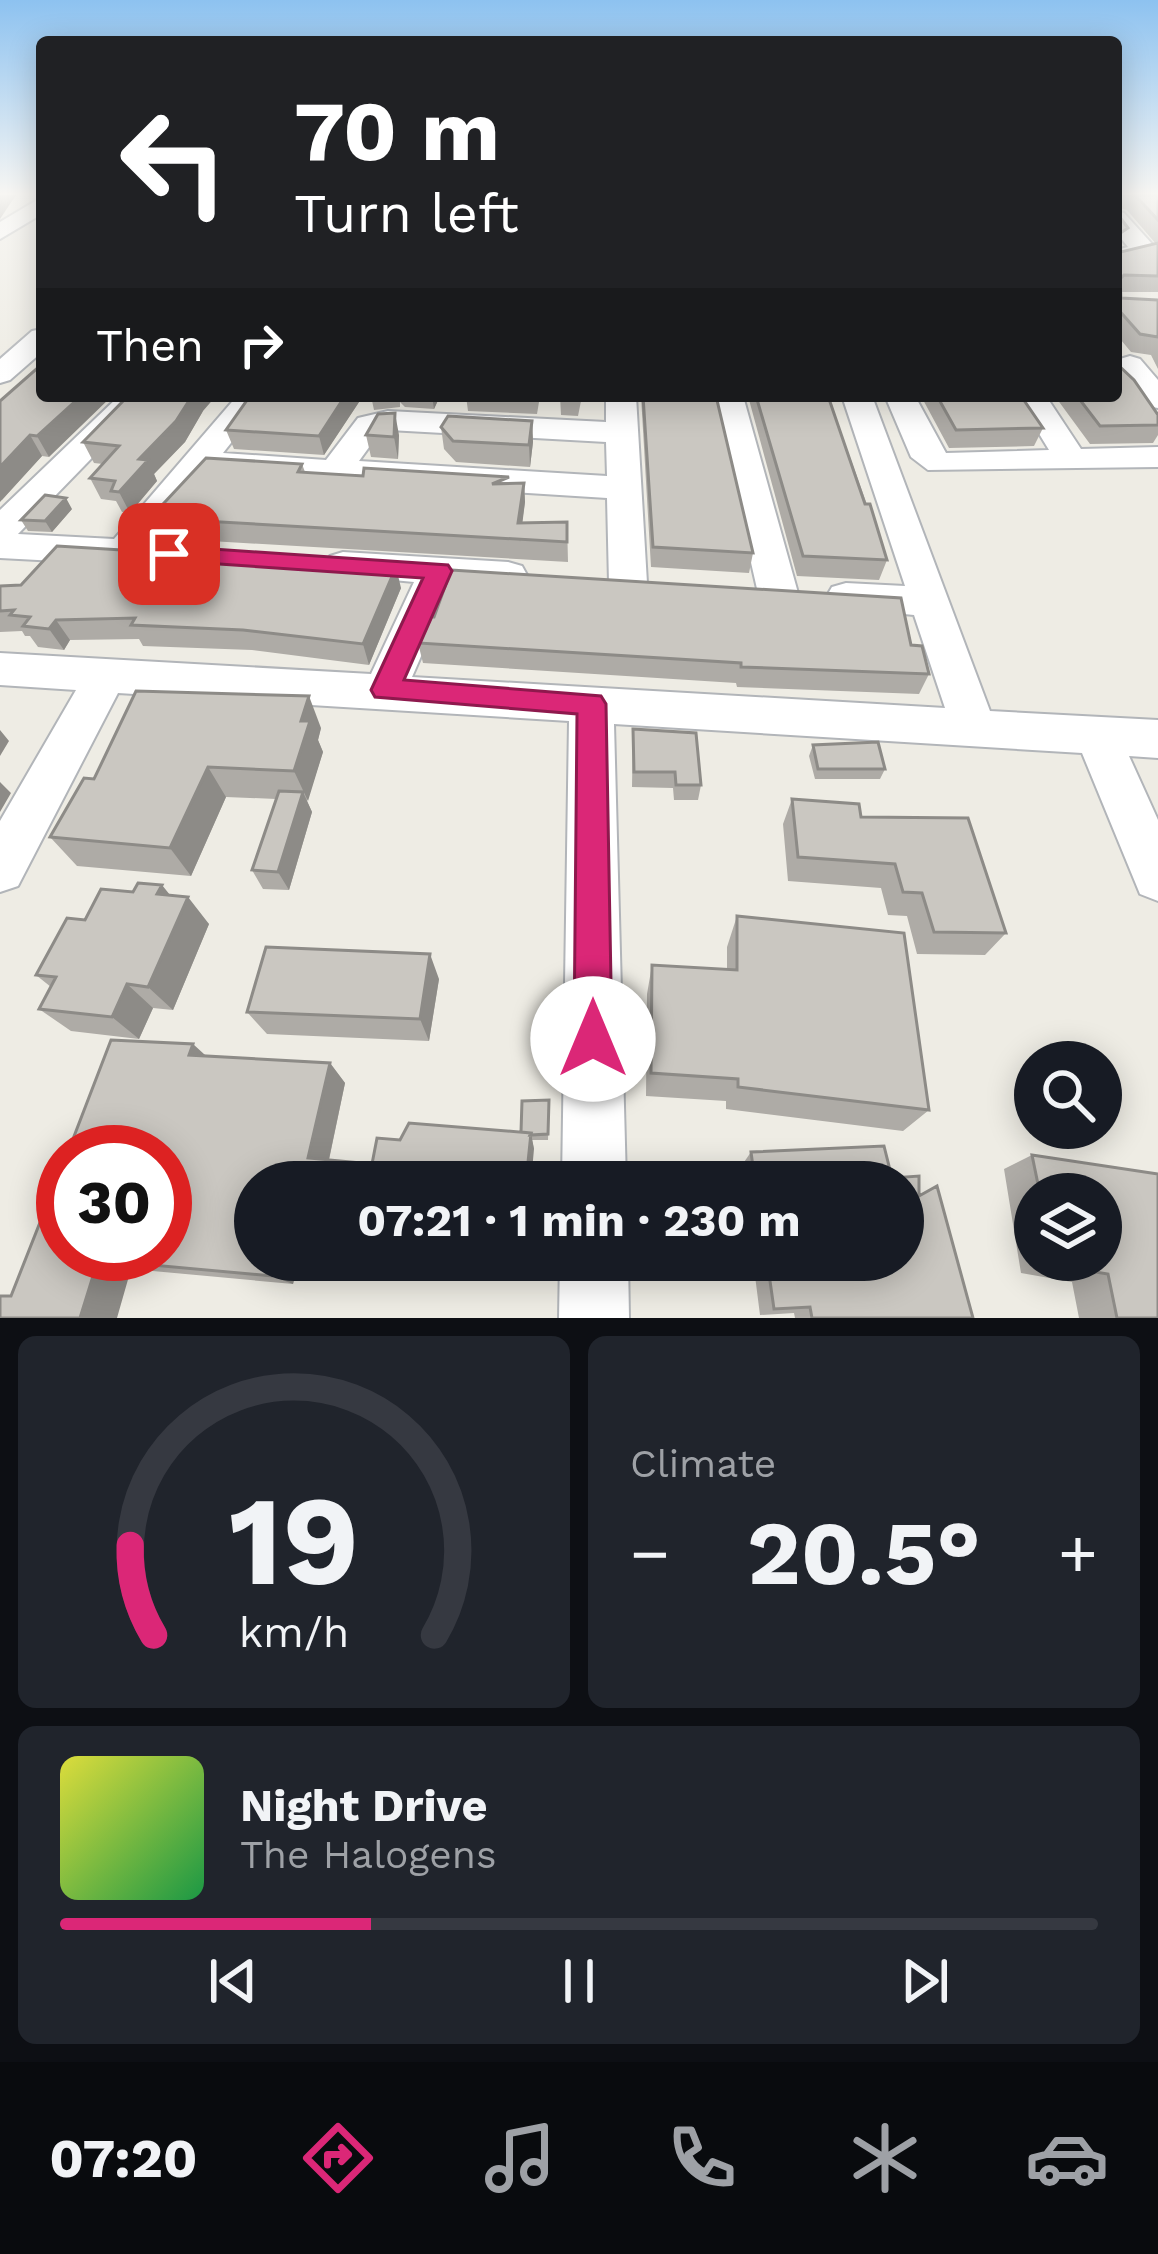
<!DOCTYPE html>
<meta charset="utf-8">
<style>
:root{--surface:#171b24;--page:#20242c;--text:#f1f3f6;--muted:#9ea1a6;--line:#363941;--accent:#db2777}
body{margin:0;font-family:"Work Sans",sans-serif;background:var(--page);color:var(--text);height:100vh;display:flex;flex-direction:column;font-size:45px;white-space:nowrap}
*{box-sizing:border-box;margin:0}
p{font-size:39px;color:var(--muted)}
.icon{flex:none;width:66px;height:66px;fill:none;stroke:currentColor;stroke-width:2;stroke-linecap:round;stroke-linejoin:round}
.map{position:relative;height:1318px;overflow:hidden}
.sheet{display:flex;flex-direction:column;gap:18px;padding:18px;background:#0d0f14;flex:1}
.sheet>*{flex:none}
.hud{position:absolute;left:36px;top:36px;width:1086px;height:366px;border-radius:12px;box-shadow:0 6px 30px #0003;background:#202124;color:#fff;overflow:hidden}
.buttons{position:absolute;left:1014px;top:1041px;display:grid;gap:24px}
.buttons a{display:grid;place-items:center;width:108px;height:108px;border-radius:50%;background:var(--surface);box-shadow:0 6px 30px #0003;font-size:60px}
.speed{position:absolute;left:36px;top:1125px;display:flex;gap:24px;font-size:60px;font-weight:700;text-align:center}
.speed>*{display:grid;place-content:center;width:156px;height:156px;border-radius:50%;background:var(--surface);box-shadow:0 6px 30px #0003;line-height:1}
.speed .limit{border:18px solid #d22;background:#fff;color:#111}
.pin{position:absolute;display:grid;place-items:center;width:102px;height:102px;color:#fff;margin:-51px;border-radius:24px;box-shadow:0 6px 18px #0006}
.me{position:absolute;width:132px;margin:-66px;rotate:0deg;stroke-linejoin:round;filter:drop-shadow(0 0 9px #0008)}
.turn{display:flex;align-items:center;gap:42px;height:252px;padding:0 60px;font-size:54px}
.turn .icon{width:156px;height:156px;stroke-width:2.5}
.turn b{display:block;font-size:84px;line-height:102px}
.then{display:flex;align-items:center;height:114px;padding:0 60px;background:#0003;gap:24px;font-size:45px}
.big{font-size:90px;font-weight:700;line-height:1.1}
.sheet .card{flex:1;display:flex;flex-direction:column;justify-content:center;gap:18px;min-width:0;padding:0 42px;border-radius:18px;background:var(--page)}
.sheet .dial{align-items:center;gap:0}
.dial svg{height:312px;overflow:visible;fill:none;stroke:var(--line);stroke-width:7;stroke-linecap:round;text-anchor:middle}
.dial text{fill:var(--text);stroke:none}
.song{display:flex;align-items:center;gap:36px}
.cover{width:144px;height:144px;border-radius:18px;background:linear-gradient(135deg,hsl(60 70% 55%),hsl(140 70% 35%))}
.played{height:12px;border-radius:6px;background:linear-gradient(90deg,var(--accent) 30%,var(--line) 30%)}
.keys{display:flex;justify-content:space-around;direction:ltr}
.heat{display:flex;justify-content:space-between;align-items:center;font-size:66px;direction:ltr}
.sheet .tiles{flex:1;display:grid;gap:18px;grid-template-columns:1fr 1fr}
.card:last-child{grid-column:span 2}
.trip{position:absolute;left:234px;top:1161px;width:690px;height:120px;border-radius:60px;background:var(--surface);box-shadow:0 6px 30px #0003;font-weight:700;line-height:120px;text-align:center}
.dock{display:flex;height:192px;justify-content:space-around;align-items:center;background:#090b0e;color:var(--muted)}
.dock .icon{width:84px;height:84px}
.dock .current{color:var(--accent)}
.dock b{font-size:54px;color:var(--text)}
.map>svg:first-child{display:block}
</style>
<div class="map">
<svg width="1158" height="1318" viewBox="0 0 1158 1318">
<rect width="100%" height="100%" fill="#eeece4"/>
<g fill="none" stroke-linecap="round" stroke-linejoin="round">
<g stroke="#b2b5b9" stroke-width="4">
<path id="minor" d="M 42,197 L 42,214 L 0,239 L 0,222 Z
M 1116,211 L 1124,213 L 1153,245 L 1153,255 L 1116,265 L 1116,250 L 1128,247 L 1116,232 Z
M 42,329 L 42,352 L 10,380 L 0,383 L 0,359 L 32,331 Z
M 1130,356 L 1140,359 L 1158,380 L 1158,408 L 1147,406 L 1116,366 L 1120,359 Z
M 119,396 L 152,396 L 18,534 L 114,539 L 237,396 L 268,396 L 223,453 L 326,460 L 358,418 L 388,411 L 606,422 L 606,396 L 636,396 L 647,583 L 642,593 L 628,596 L 614,593 L 609,583 L 607,498 L 207,473 L 137,560 L 113,564 L 0,558 L 0,510 ZM 389,430 L 606,442 L 607,476 L 359,461 L 380,432 Z
M 713,396 L 743,396 L 798,593 L 792,603 L 778,607 L 764,603 L 758,593 Z
M 842,396 L 872,396 L 990,711 L 1158,720 L 1158,758 L 1129,756 L 1158,820 L 1158,901 L 1140,894 L 1082,753 L 614,724 L 626,1182 L 562,1182 L 569,721 L 118,693 L 18,886 L 0,892 L 0,821 L 76,690 L 0,685 L 0,653 L 371,674 L 414,582 L 330,574 L 324,565 L 330,556 L 343,552 L 508,562 L 522,566 L 527,575 L 522,584 L 508,588 L 452,585 L 412,677 L 945,708 L 914,615 L 832,607 L 826,597 L 832,587 L 846,583 L 905,586 Z
M 885,396 L 915,396 L 946,453 L 1049,450 L 1016,396 L 1046,396 L 1081,449 L 1158,447 L 1158,467 L 928,470 L 911,457 Z
M 560,1260 L 628,1260 L 629,1318 L 559,1318 Z"/>
</g>
<use href="#minor" fill="#fff" fill-rule="evenodd"/>
</g>
<path fill="#aeaba6" fill-rule="evenodd" d="M 1116,195 L 1158,195 L 1158,292 L 1121,292 L 1121,298 L 1158,300 L 1158,369 L 1151,355 L 1131,352 L 1116,334 ZM 1119,208 L 1127,210 L 1156,244 L 1121,252 Z
M 42,364 L 49,457 L 42,456 L 2,500 L 2,401 Z
M 250,396 L 363,396 L 324,455 L 234,449 L 226,430 Z
M 371,396 L 440,396 L 434,409 L 405,407 L 400,402 L 400,407 L 374,410 Z
M 466,396 L 540,396 L 537,414 L 468,411 Z
M 560,396 L 582,396 L 578,416 L 561,415 Z
M 641,396 L 716,396 L 753,553 L 749,573 L 651,567 Z
M 748,396 L 828,396 L 887,560 L 879,580 L 797,576 Z
M 921,396 L 1021,396 L 1043,428 L 1034,446 L 949,448 Z
M 1053,396 L 1116,396 L 1158,415 L 1158,435 L 1153,443 L 1090,444 L 1057,399 Z
M 203,411 L 185,442 L 154,474 L 157,481 L 130,513 L 122,512 L 116,501 L 101,499 L 90,478 L 103,464 L 94,463 L 83,442 Z
M 532,421 L 533,442 L 530,467 L 456,462 L 444,449 L 441,427 Z
M 366,435 L 399,435 L 398,459 L 371,457 Z
M 302,464 L 305,472 L 524,483 L 525,502 L 522,522 L 567,522 L 568,562 L 160,538 L 150,518 Z
M 72,509 L 52,532 L 28,531 L 21,520 Z
M 0,586 L 401,588 L 369,665 L 252,650 L 143,646 L 139,639 L 70,640 L 64,650 L 38,647 L 30,636 L 25,636 L 22,631 L 0,632 Z
M 418,643 L 911,645 L 929,674 L 919,694 L 737,687 L 736,683 L 423,663 Z
M 321,728 L 318,740 L 323,752 L 307,801 L 312,812 L 289,890 L 263,889 L 252,870 L 276,799 L 226,797 L 191,876 L 77,866 L 50,837 L 94,779 Z
M 633,729 L 701,785 L 698,800 L 674,800 L 673,788 L 632,787 Z
M 813,745 L 885,769 L 880,779 L 815,779 L 809,756 Z
M 792,799 L 861,817 L 1006,933 L 985,955 L 917,954 L 907,916 L 888,915 L 881,888 L 788,881 L 783,824 Z
M 170,895 L 209,924 L 173,1010 L 153,1008 L 139,1039 L 71,1031 L 39,1009 L 51,987 L 36,975 L 85,920 Z
M 737,916 L 929,1110 L 903,1131 L 726,1109 L 726,1101 L 646,1096 L 647,994 L 652,965 L 727,970 L 727,947 Z
M 439,979 L 429,1041 L 267,1034 L 247,1012 Z
M 207,1056 L 330,1063 L 345,1083 L 329,1160 L 372,1164 L 400,1140 L 521,1132 L 549,1106 L 548,1140 L 532,1140 L 534,1149 L 255,1182 L 298,1264 L 293,1284 L 131,1269 L 11,1296 Z
M 884,1146 L 892,1178 L 919,1176 L 919,1196 L 937,1186 L 973,1318 L 795,1318 L 794,1313 L 760,1315 L 753,1260 L 903,1260 L 903,1182 L 742,1182 L 740,1168 L 751,1152 Z
M 1032,1155 L 1158,1174 L 1158,1318 L 1079,1318 L 1072,1282 L 1021,1273 L 1004,1169 ZM 1035,1194 L 1101,1194 L 1101,1260 L 1035,1260 Z
M 334,1260 L 524,1260 L 522,1281 L 347,1267 Z"/>
<path fill="#8d8b87" d="M 0,195 L 16,195 L 0,219 Z
M 81,396 L 112,396 L 49,457 L 37,436 Z
M 192,396 L 216,396 L 203,411 L 185,442 L 154,474 L 157,481 L 130,513 L 119,492 L 139,459 Z
M 345,396 L 363,396 L 324,455 L 319,436 Z
M 432,396 L 440,396 L 434,409 Z
M 395,413 L 399,435 L 398,459 L 394,437 Z
M 532,421 L 533,442 L 530,467 L 529,445 Z
M 30,435 L 42,456 L 0,502 L 0,467 Z
M 524,483 L 525,502 L 520,542 L 518,523 Z
M 66,498 L 72,509 L 52,532 L 45,521 Z
M 396,567 L 401,588 L 369,665 L 363,644 Z
M 56,620 L 70,640 L 64,650 L 49,629 Z
M 309,696 L 321,728 L 318,740 L 323,752 L 308,801 L 294,771 L 301,721 Z
M 0,730 L 9,741 L 0,756 Z
M 208,767 L 226,797 L 191,876 L 170,848 Z
M 0,782 L 11,793 L 0,812 Z
M 303,792 L 312,812 L 289,890 L 278,872 Z
M 162,885 L 182,910 L 188,897 L 209,924 L 173,1010 L 148,987 L 157,894 Z
M 430,954 L 439,979 L 429,1041 L 420,1019 Z
M 127,984 L 153,1008 L 139,1039 L 112,1017 Z
M 193,1044 L 216,1065 L 189,1055 Z
M 330,1063 L 345,1083 L 326,1173 L 308,1158 Z
M 531,1133 L 534,1149 L 531,1182 L 526,1182 Z
M 98,1260 L 131,1269 L 117,1318 L 80,1318 Z
M 276,1260 L 308,1260 L 298,1264 L 293,1284 L 272,1276 Z
M 519,1260 L 524,1260 L 522,1281 L 517,1273 Z"/>
<path fill="#cac7c1" stroke="#8d8b87" stroke-width="3" d="M 1116,195 L 1120,195 L 1119,216 L 1128,228 L 1119,234 L 1121,252 L 1158,243 L 1158,276 L 1124,275 L 1120,279 L 1121,298 L 1158,300 L 1158,337 L 1140,334 L 1116,307 Z
M 1135,195 L 1158,195 L 1158,220 Z
M 1116,363 L 1134,380 L 1158,415 L 1158,425 L 1100,426 L 1077,396 L 1116,396 Z
M 42,364 L 42,396 L 81,396 L 37,436 L 30,435 L 0,467 L 0,401 Z
M 128,396 L 192,396 L 176,421 L 139,459 L 148,460 L 119,492 L 111,491 L 115,481 L 90,478 L 119,446 L 83,442 Z
M 250,396 L 345,396 L 319,436 L 226,430 Z
M 643,396 L 716,396 L 753,553 L 653,547 Z
M 756,396 L 828,396 L 865,504 L 870,504 L 887,560 L 803,556 Z
M 937,396 L 1021,396 L 1043,428 L 956,430 Z
M 395,413 L 394,437 L 366,435 L 378,414 Z
M 448,416 L 532,421 L 529,445 L 453,441 L 441,427 Z
M 206,458 L 302,464 L 298,472 L 363,476 L 364,468 L 509,477 L 492,484 L 524,483 L 518,523 L 567,522 L 567,542 L 150,518 Z
M 45,495 L 66,498 L 45,521 L 21,520 Z
M 57,546 L 396,567 L 363,644 L 243,630 L 131,625 L 135,618 L 56,620 L 49,629 L 23,626 L 30,617 L 10,615 L 14,610 L 0,611 L 0,586 L 21,585 Z
M 451,570 L 901,598 L 911,645 L 922,646 L 929,674 L 741,667 L 741,663 L 418,643 L 430,617 L 434,617 Z
M 136,691 L 309,696 L 301,721 L 310,721 L 294,771 L 208,767 L 170,848 L 50,837 L 84,778 L 94,779 Z
M 633,729 L 696,733 L 701,785 L 676,785 L 675,772 L 634,772 Z
M 878,742 L 885,769 L 818,769 L 813,745 Z
M 279,791 L 303,792 L 278,872 L 252,870 Z
M 792,799 L 859,804 L 861,817 L 968,818 L 1006,933 L 934,932 L 922,893 L 903,892 L 895,864 L 798,857 Z
M 138,883 L 162,885 L 157,894 L 188,897 L 148,987 L 127,984 L 112,1017 L 39,1009 L 56,977 L 36,975 L 67,918 L 85,920 L 101,889 L 133,892 Z
M 737,916 L 904,933 L 929,1110 L 738,1087 L 738,1079 L 651,1073 L 652,965 L 737,970 Z
M 266,947 L 430,954 L 420,1019 L 247,1012 Z
M 111,1040 L 193,1044 L 189,1055 L 330,1063 L 308,1158 L 372,1164 L 377,1138 L 400,1140 L 409,1123 L 531,1133 L 526,1182 L 255,1182 L 255,1260 L 276,1260 L 272,1276 L 98,1260 L 80,1318 L 0,1318 L 0,1296 L 11,1296 L 63,1164 L 63,1254 L 165,1254 L 165,1152 L 68,1152 Z
M 549,1100 L 548,1134 L 530,1135 L 531,1133 L 521,1132 L 522,1101 Z
M 884,1146 L 892,1178 L 919,1176 L 919,1196 L 937,1186 L 973,1318 L 812,1318 L 810,1307 L 774,1309 L 767,1260 L 903,1260 L 903,1182 L 755,1182 L 751,1152 Z
M 1032,1155 L 1158,1174 L 1158,1318 L 1117,1318 L 1108,1274 L 1052,1265 L 1052,1260 L 1101,1260 L 1101,1194 L 1040,1194 Z
M 355,1260 L 519,1260 L 517,1273 Z"/>
<linearGradient id="sky" x2="0" y2="1"><stop stop-color="#8dc2f0"/><stop offset="0.51" stop-color="#f7f6f3"/><stop offset="1" stop-color="#f7f6f3" stop-opacity="0"/></linearGradient>
<rect width="1158" height="380" fill="url(#sky)"/>
<path fill="#db2777" stroke="#8e194d" stroke-width="3" d="M 169,546 L 448,565 L 452,571 L 404,680 L 601,696 L 606,704 L 612,1039 L 607,1052 L 593,1058 L 580,1052 L 574,1039 L 577,714 L 375,697 L 371,690 L 423,578 L 161,560 L 161,548 Z"/>
</svg>
<div class="buttons">
<a><svg class="icon" aria-label="search" viewBox="0 0 24 24"><circle cx="10" cy="10" r="6"/><path d="M15 15l6 6"/></svg></a>
<a><svg class="icon" aria-label="layers" viewBox="0 0 24 24"><path d="M12 4l9 5-9 5-9-5zM3 14l9 5 9-5"/></svg></a>
</div>
<div class="speed"><div class="limit">30</div></div>
<div class="pin" style="left:169px;top:554px;background:#d93025"><svg class="icon" aria-label="arrive" viewBox="0 0 24 24"><path d="M6 21V4h12l-3 4 3 4H6"/></svg></div>
<svg class="me" style="left:593px;top:1039px" viewBox="-20 -20 40 40"><circle r="19" fill="#fff"/><path d="M0-13L10 11 0 6-10 11z" fill="#db2777"/></svg>
<div class="trip">07:21 · 1 min · 230 m</div>
<div class="hud">
<div class="turn"><svg class="icon" aria-label="left" viewBox="0 0 24 24"><path d="M17 20v-9H6M10 6l-5 5 5 5"/></svg><div><b>70 m</b>Turn left</div></div>
<div class="then">Then<svg class="icon" aria-label="right" viewBox="0 0 24 24"><path d="M7 20v-9h11M14 6l5 5-5 5"/></svg></div>
</div>
</div>
<section class="sheet">
<div class="tiles">
<div class="card dial"><svg viewBox="0 0 100 80">
<path d="M14 69A42 42 0 1 1 86 69"/>
<path d="M14 69A42 42 0 0 1 8 46" stroke="#db2777"/>
<text x="50" y="56" font-size="32" font-weight="700">19</text>
<text x="50" y="72" font-size="11">km/h</text>
</svg></div>
<div class="card"><p>Climate</p>
<div class="heat"><a>−</a><b class="big">20.5°</b><a>+</a></div>
</div>
<div class="card">
<div class="song"><i class="cover"></i><div><b>Night Drive</b><p>The Halogens</p></div></div>
<div class="played"></div>
<div class="keys"><svg class="icon" aria-label="previous" viewBox="0 0 24 24"><path d="M18 5L8 12l10 7zM5 5v14"/></svg><svg class="icon" aria-label="pause" viewBox="0 0 24 24"><path d="M8 5v14M16 5v14"/></svg><svg class="icon" aria-label="next" viewBox="0 0 24 24"><path d="M6 5l10 7-10 7zM19 5v14"/></svg></div>
</div>
</div>
</section>
<nav class="dock">
<b>07:20</b>
<svg class="icon current" aria-label="directions" viewBox="0 0 24 24"><path d="M12 3l9 9-9 9-9-9zM9 14v-3h6M13 9l2 2-2 2"/></svg>
<svg class="icon" aria-label="music" viewBox="0 0 24 24"><path d="M9 18V5l10-2v13"/><circle cx="6" cy="18" r="3"/><circle cx="16" cy="16" r="3"/></svg>
<svg class="icon" aria-label="phone" viewBox="0 0 24 24"><path d="M5 4h4l2 5-3 2q2 4 5 5l2-3 5 2v4C11 20 4 13 5 4z"/></svg>
<svg class="icon" aria-label="climate" viewBox="0 0 24 24"><path d="M12 3v18M4 7l16 10M4 17L20 7"/></svg>
<svg class="icon" aria-label="car" viewBox="0 0 24 24"><path d="M5 17H2v-5l4-1 3-4h7l3 4 3 1v5h-3M9 17h6M6 11h13"/><circle cx="7" cy="17" r="2"/><circle cx="17" cy="17" r="2"/></svg>
</nav>
